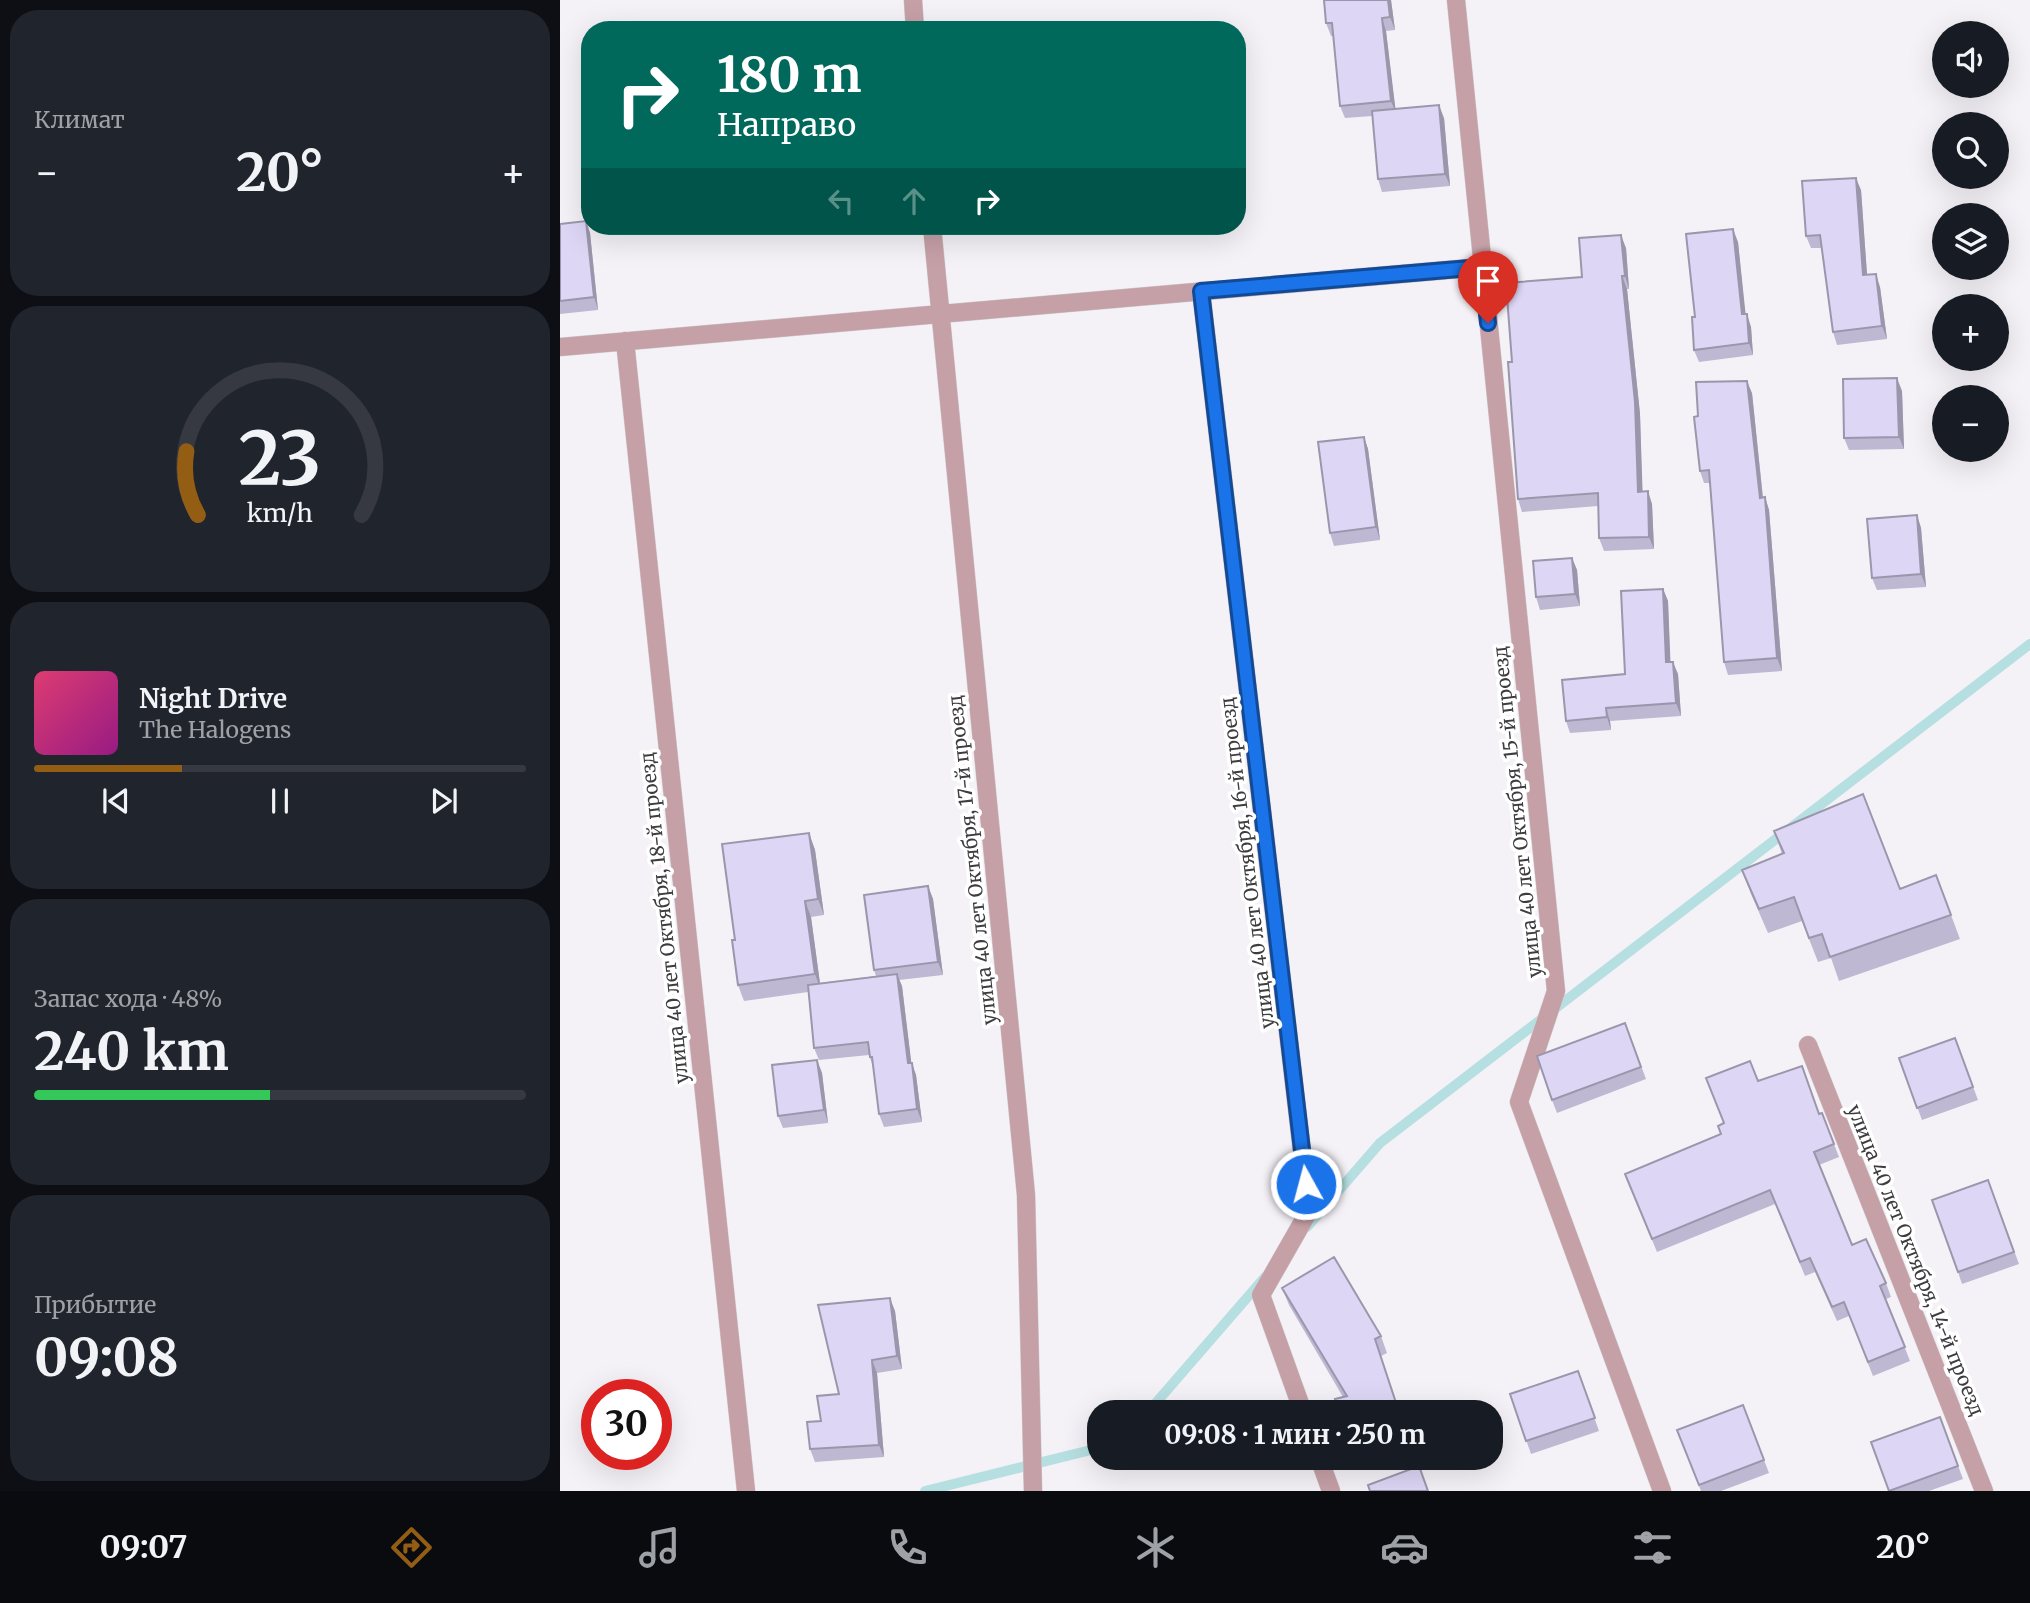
<!DOCTYPE html>
<html lang="ru">
<meta charset="utf-8">
<style>
:root{--surface:#171b24;--page:#20242c;--text:#f1f3f6;--muted:#9ea1a6;--line:#363941;--accent:#935d13}
body{margin:0;font-family:Merriweather,serif;background:var(--page);color:var(--text);height:100vh;display:flex;flex-direction:column;font-size:26px;white-space:nowrap}
*{box-sizing:border-box;margin:0}
p{font-size:23px;color:var(--muted)}
.icon{flex:none;width:38px;height:38px;fill:none;stroke:currentColor;stroke-width:2;stroke-linecap:round;stroke-linejoin:round}
.map{position:relative;flex:1;overflow:hidden}
.details{display:flex;flex-direction:column;gap:10px;padding:10px;background:#0d0f14;width:560px}
.details>*{flex:none}
.top-card{position:absolute;left:21px;top:21px;width:665px;height:214px;border-radius:28px;box-shadow:0 7px 28px #0002;background:#00695c;color:#fff;overflow:hidden}
.controls{position:absolute;left:1372px;top:21px;display:grid;gap:14px}
.controls a{display:grid;place-items:center;width:77px;height:77px;border-radius:50%;background:var(--surface);box-shadow:0 7px 28px #0002;font-size:35px}
.speed{position:absolute;left:21px;top:1379px;display:flex;gap:14px;font-size:35px;font-weight:700;text-align:center}
.speed>*{display:grid;place-content:center;width:91px;height:91px;border-radius:50%;background:var(--surface);box-shadow:0 7px 28px #0002;line-height:1}
.speed .limit{border:10px solid #d22;background:#fff;color:#111}
.pin{position:absolute;display:grid;place-items:center;width:60px;height:60px;color:#fff;margin:-72px -30px;border-radius:50% 50% 50% 0;rotate:-45deg;box-shadow:0 0 7px #0007}
.pin .icon{rotate:45deg}
.me{position:absolute;width:77px;margin:-38px;rotate:353deg;stroke-linejoin:round;filter:drop-shadow(0 0 5px #0008)}
.turn{display:flex;align-items:center;gap:24px;height:147px;padding:0 21px;font-size:32px}
.turn .icon{width:91px;height:91px;stroke-width:2.5}
.turn b{display:block;font-size:49px;line-height:60px}
.lanes{display:flex;align-items:center;height:66px;padding:0 21px;background:#0003;justify-content:center;gap:35px;direction:ltr}
.lanes .off{opacity:.35}
.big{font-size:52px;font-weight:700;line-height:1.1}
.details .widget{flex:1;display:flex;flex-direction:column;justify-content:center;gap:10px;min-width:0;padding:0 24px;border-radius:28px;background:var(--page)}
.details .dial{align-items:center;gap:0}
.dial svg{height:182px;overflow:visible;fill:none;stroke:var(--line);stroke-width:7;stroke-linecap:round;text-anchor:middle}
.dial text{fill:var(--text);stroke:none}
.song{display:flex;align-items:center;gap:21px}
.cover{width:84px;height:84px;border-radius:10px;background:linear-gradient(135deg,hsl(340 70% 55%),hsl(310 70% 35%))}
.played{height:7px;border-radius:4px;background:linear-gradient(90deg,var(--accent) 30%,var(--line) 30%)}
.keys{display:flex;justify-content:space-around;direction:ltr}
.heat{display:flex;justify-content:space-between;align-items:center;font-size:38px;direction:ltr}
.charge{height:10px;border-radius:5px;background:linear-gradient(90deg,#34c759 48%,var(--line) 0)}
.trip{position:absolute;left:527px;top:1400px;width:416px;height:70px;border-radius:28px;background:var(--surface);box-shadow:0 7px 28px #0002;font-weight:700;line-height:70px;text-align:center}
.menu{display:flex;height:112px;justify-content:space-around;align-items:center;background:#090b0e;color:var(--muted)}
.menu .icon{width:49px;height:49px}
.menu .current{color:var(--accent)}
.menu b{font-size:32px;color:var(--text)}
main{display:flex;flex:1;min-height:0}
.map>svg:first-child{display:block}
</style>
<main>
<section class="details">
<div class="widget"><p>Климат</p>
<div class="heat"><a>−</a><b class="big">20°</b><a>+</a></div>
</div>
<div class="widget dial"><svg viewBox="0 0 100 80">
<path d="M14 69A42 42 0 1 1 86 69"/>
<path d="M14 69A42 42 0 0 1 9 41" stroke="#935d13"/>
<text x="50" y="56" font-size="32" font-weight="700">23</text>
<text x="50" y="72" font-size="11">km/h</text>
</svg></div>
<div class="widget">
<div class="song"><i class="cover"></i><div><b>Night Drive</b><p>The Halogens</p></div></div>
<div class="played"></div>
<div class="keys"><svg class="icon" aria-label="previous" viewBox="0 0 24 24"><path d="M18 5L8 12l10 7zM5 5v14"/></svg><svg class="icon" aria-label="pause" viewBox="0 0 24 24"><path d="M8 5v14M16 5v14"/></svg><svg class="icon" aria-label="next" viewBox="0 0 24 24"><path d="M6 5l10 7-10 7zM19 5v14"/></svg></div>
</div>
<div class="widget"><p>Запас хода · 48%</p><b class="big">240 km</b><div class="charge"></div></div>
<div class="widget"><p>Прибытие</p><b class="big">09:08</b></div>
</section>
<div class="map">
<svg width="1470" height="1491" viewBox="0 0 1470 1491">
<rect width="100%" height="100%" fill="#f5f2f7"/>
<g fill="none" stroke-linecap="round" stroke-linejoin="round">
<path stroke="#b6dfe1" stroke-width="10" d="M 747,1227 L 820,1143 L 1470,644
M 588,1412 L 705,1277
M 365,1491 L 539,1448"/>
<g stroke="#d0ced2" stroke-width="19">
<path id="minor" d="M 353,0 L 355,30
M 896,0 L 996,991 L 959,1102 L 1102,1491
M 372,226 L 466,1195 L 473,1491
M 641,291 L 749,1211 L 701,1295 L 743,1412
M 65,341 L 186,1491
M 0,347 L 922,267
M 1248,1045 L 1424,1491
M 759,1458 L 771,1491"/>
</g>
<use href="#minor" stroke="#c6a0a7" stroke-width="18"/>
</g>
<path fill="#beb8d3" d="M 764,0 L 831,0 L 835,30 L 826,31 L 835,109 L 884,118 L 890,186 L 822,192 L 818,179 L 812,116 L 785,118 L 780,106 L 773,36 L 771,36 L 766,23 Z
M 1301,190 L 1307,275 L 1320,287 L 1327,339 L 1277,345 L 1273,332 L 1262,248 L 1251,248 L 1246,236 Z
M 26,221 L 30,233 L 38,310 L 0,314 L 0,224 Z
M 1178,242 L 1185,314 L 1191,327 L 1193,355 L 1139,362 L 1134,350 L 1135,317 Z
M 1066,248 L 1069,289 L 1067,289 L 1080,414 L 1082,491 L 1092,504 L 1094,549 L 1044,551 L 1039,538 L 1038,506 L 962,512 L 958,499 L 952,362 L 1022,277 Z
M 1342,391 L 1344,449 L 1289,450 L 1284,438 Z
M 1192,393 L 1203,497 L 1205,497 L 1209,510 L 1222,671 L 1168,675 L 1164,662 L 1150,483 L 1144,483 L 1140,471 L 1138,416 Z
M 804,437 L 808,449 L 820,540 L 774,546 L 770,533 Z
M 1357,515 L 1361,528 L 1366,587 L 1317,590 L 1312,578 Z
M 1012,558 L 1017,570 L 1020,606 L 980,610 L 976,597 Z
M 1103,589 L 1108,601 L 1110,662 L 1118,674 L 1121,716 L 1050,721 L 1051,730 L 1010,733 L 1006,721 L 1065,674 Z
M 1214,831 L 1340,889 L 1376,875 L 1400,939 L 1279,981 L 1271,958 L 1258,962 L 1242,921 L 1208,933 L 1191,894 L 1182,870 L 1222,854 Z
M 249,833 L 255,850 L 264,915 L 251,917 L 260,983 L 316,976 L 314,970 L 368,886 L 373,899 L 383,975 L 339,980 L 342,986 L 351,1063 L 356,1075 L 362,1122 L 324,1127 L 319,1114 L 314,1069 L 309,1055 L 259,1060 L 254,1048 L 248,992 L 184,1001 L 178,985 Z
M 1065,1023 L 1086,1079 L 997,1113 L 992,1100 Z
M 1395,1038 L 1418,1100 L 1362,1120 L 1339,1058 Z
M 257,1060 L 262,1073 L 268,1123 L 223,1128 L 218,1116 Z
M 1198,1081 L 1260,1114 L 1262,1113 L 1279,1157 L 1259,1165 L 1292,1245 L 1326,1283 L 1331,1297 L 1326,1299 L 1350,1361 L 1313,1376 L 1289,1316 L 1277,1321 L 1255,1272 L 1245,1276 L 1215,1204 L 1097,1252 L 1065,1174 L 1161,1134 L 1158,1126 L 1164,1123 Z
M 1428,1180 L 1459,1264 L 1402,1284 L 1398,1272 Z
M 722,1288 L 821,1336 L 827,1353 L 821,1356 L 840,1412 L 779,1412 L 783,1397 L 729,1305 Z
M 335,1311 L 342,1369 L 317,1373 L 324,1457 L 255,1462 L 250,1449 L 261,1421 Z
M 1018,1371 L 1039,1431 L 971,1454 L 950,1394 Z
M 1183,1405 L 1209,1473 L 1161,1491 L 1141,1491 L 1117,1430 Z
M 1380,1417 L 1403,1479 L 1369,1491 L 1329,1491 Z"/>
<path fill="#9b96ac" d="M 828,0 L 831,0 L 835,30 L 830,17 Z
M 822,18 L 826,31 L 836,113 L 831,101 Z
M 879,105 L 884,118 L 890,186 L 885,174 Z
M 1296,178 L 1301,190 L 1308,288 L 1303,275 Z
M 26,221 L 30,233 L 38,310 L 34,297 Z
M 1173,229 L 1178,242 L 1187,327 L 1182,314 Z
M 1061,235 L 1066,248 L 1069,289 L 1065,276 Z
M 1316,274 L 1320,287 L 1327,339 L 1322,326 Z
M 1062,276 L 1067,289 L 1080,414 L 1083,504 L 1078,492 Z
M 1187,314 L 1191,327 L 1193,355 L 1189,343 Z
M 1337,378 L 1342,391 L 1344,449 L 1339,437 Z
M 1187,381 L 1192,393 L 1204,510 L 1200,498 Z
M 804,437 L 808,449 L 820,540 L 816,527 Z
M 1088,491 L 1092,504 L 1094,549 L 1089,537 Z
M 1205,497 L 1209,510 L 1222,671 L 1217,658 Z
M 1357,515 L 1361,528 L 1366,587 L 1361,574 Z
M 1012,558 L 1017,570 L 1020,606 L 1015,594 Z
M 1103,589 L 1108,601 L 1111,675 L 1106,662 Z
M 1113,662 L 1118,674 L 1121,716 L 1116,703 Z
M 1046,708 L 1050,721 L 1051,730 L 1047,717 Z
M 249,833 L 255,850 L 264,915 L 258,899 Z
M 368,886 L 373,899 L 383,975 L 378,962 Z
M 245,901 L 251,917 L 261,991 L 255,974 Z
M 337,974 L 342,986 L 353,1076 L 348,1063 Z
M 257,1060 L 262,1073 L 268,1123 L 264,1110 Z
M 352,1063 L 356,1075 L 362,1122 L 357,1109 Z
M 330,1298 L 335,1311 L 342,1369 L 337,1356 Z
M 312,1360 L 317,1373 L 324,1457 L 319,1445 Z"/>
<path fill="#ddd6f5" stroke="#9b96ac" stroke-width="2" d="M 764,0 L 828,0 L 830,17 L 822,18 L 831,101 L 780,106 L 772,23 L 766,23 Z
M 879,105 L 885,174 L 818,179 L 812,111 Z
M 1296,178 L 1303,275 L 1316,274 L 1322,326 L 1273,332 L 1260,235 L 1246,236 L 1242,181 Z
M 26,221 L 34,297 L 0,301 L 0,224 Z
M 1173,229 L 1182,314 L 1187,314 L 1189,343 L 1134,350 L 1132,317 L 1135,317 L 1126,234 Z
M 1061,235 L 1065,276 L 1062,276 L 1075,402 L 1078,492 L 1088,491 L 1089,537 L 1039,538 L 1038,493 L 958,499 L 948,362 L 952,362 L 946,283 L 1022,277 L 1019,238 Z
M 1337,378 L 1339,437 L 1284,438 L 1283,379 Z
M 1187,381 L 1200,498 L 1205,497 L 1217,658 L 1164,662 L 1149,470 L 1140,471 L 1134,417 L 1138,416 L 1136,382 Z
M 804,437 L 816,527 L 770,533 L 758,442 Z
M 1357,515 L 1361,574 L 1312,578 L 1307,519 Z
M 1012,558 L 1015,594 L 976,597 L 973,561 Z
M 1103,589 L 1106,662 L 1113,662 L 1116,703 L 1046,708 L 1047,717 L 1006,721 L 1002,680 L 1065,674 L 1061,591 Z
M 1303,794 L 1340,889 L 1376,875 L 1391,915 L 1270,957 L 1262,934 L 1249,938 L 1234,897 L 1199,909 L 1182,870 L 1224,853 L 1214,831 Z
M 249,833 L 258,899 L 245,901 L 255,974 L 178,985 L 172,940 L 175,940 L 162,844 Z
M 368,886 L 378,962 L 314,970 L 304,895 Z
M 337,974 L 348,1063 L 352,1063 L 357,1109 L 319,1114 L 312,1057 L 310,1057 L 308,1042 L 254,1048 L 248,985 Z
M 1065,1023 L 1081,1067 L 992,1100 L 977,1056 Z
M 1395,1038 L 1413,1087 L 1357,1108 L 1339,1058 Z
M 257,1060 L 264,1110 L 218,1116 L 212,1065 Z
M 1190,1061 L 1198,1081 L 1242,1066 L 1259,1114 L 1262,1113 L 1274,1144 L 1254,1152 L 1292,1245 L 1306,1239 L 1326,1283 L 1320,1286 L 1345,1347 L 1308,1362 L 1284,1302 L 1272,1307 L 1250,1258 L 1240,1262 L 1210,1190 L 1092,1239 L 1065,1174 L 1161,1134 L 1158,1126 L 1164,1123 L 1146,1078 Z
M 1428,1180 L 1454,1252 L 1398,1272 L 1372,1200 Z
M 774,1257 L 821,1336 L 815,1339 L 839,1412 L 779,1412 L 775,1399 L 787,1396 L 722,1288 Z
M 330,1298 L 337,1356 L 312,1360 L 319,1445 L 250,1449 L 247,1422 L 261,1421 L 257,1396 L 279,1394 L 258,1305 Z
M 1018,1371 L 1035,1418 L 966,1441 L 950,1394 Z
M 1183,1405 L 1204,1460 L 1139,1485 L 1117,1430 Z
M 1380,1417 L 1398,1466 L 1329,1491 L 1311,1442 Z
M 859,1466 L 868,1491 L 810,1491 L 808,1485 Z"/>
<g fill="none" stroke-linecap="round" stroke-linejoin="round">
<g stroke="#114b97" stroke-width="18">
<path id="route" d="M 746,1184 L 641,291 L 922,267 L 928,323"/>
</g>
<use href="#route" stroke="#1a73e8" stroke-width="12"/>
</g>
<g text-anchor="middle" dominant-baseline="central" stroke-width="7" stroke-linejoin="round" paint-order="stroke">
<g font-size="19" fill="#3d3c3e" stroke="#fff">
<text transform="translate(957 812) rotate(-96)">улица 40 лет Октября, 15-й проезд</text>
<text transform="translate(412 860) rotate(-96)">улица 40 лет Октября, 17-й проезд</text>
<text transform="translate(687 863) rotate(-97)">улица 40 лет Октября, 16-й проезд</text>
<text transform="translate(104 918) rotate(-96)">улица 40 лет Октября, 18-й проезд</text>
<text transform="translate(1356 1260) rotate(68)">улица 40 лет Октября, 14-й проезд</text>
</g>
</g>
</svg>
<div class="controls">
<a><svg class="icon" aria-label="sound" viewBox="0 0 24 24"><path d="M4 9h4l5-4v14l-5-4H4zM17 9q2 3 0 6"/></svg></a>
<a><svg class="icon" aria-label="search" viewBox="0 0 24 24"><circle cx="10" cy="10" r="6"/><path d="M15 15l6 6"/></svg></a>
<a><svg class="icon" aria-label="layers" viewBox="0 0 24 24"><path d="M12 4l9 5-9 5-9-5zM3 14l9 5 9-5"/></svg></a>
<a>+</a>
<a>−</a>
</div>
<div class="speed"><div class="limit">30</div></div>
<div class="pin" style="left:928px;top:323px;background:#d93025"><svg class="icon" aria-label="arrive" viewBox="0 0 24 24"><path d="M6 21V4h12l-3 4 3 4H6"/></svg></div>
<svg class="me" style="left:746px;top:1184px" viewBox="-20 -20 40 40"><circle r="17" fill="#1a73e8" stroke="#fff" stroke-width="3"/><path d="M0-11L8 9 0 5-8 9z" fill="#fff"/></svg>
<div class="trip">09:08 · 1 мин · 250 m</div>
<div class="top-card">
<div class="turn"><svg class="icon" aria-label="right" viewBox="0 0 24 24"><path d="M7 20v-9h11M14 6l5 5-5 5"/></svg><div><b>180 m</b>Направо</div></div>
<div class="lanes"><svg class="icon off" aria-label="left" viewBox="0 0 24 24"><path d="M17 20v-9H6M10 6l-5 5 5 5"/></svg><svg class="icon off" aria-label="ahead" viewBox="0 0 24 24"><path d="M12 20V5M6 11l6-6 6 6"/></svg><svg class="icon" aria-label="right" viewBox="0 0 24 24"><path d="M7 20v-9h11M14 6l5 5-5 5"/></svg></div>
</div>
</div>
</main>
<nav class="menu">
<b>09:07</b>
<svg class="icon current" aria-label="directions" viewBox="0 0 24 24"><path d="M12 3l9 9-9 9-9-9zM9 14v-3h6M13 9l2 2-2 2"/></svg>
<svg class="icon" aria-label="music" viewBox="0 0 24 24"><path d="M9 18V5l10-2v13"/><circle cx="6" cy="18" r="3"/><circle cx="16" cy="16" r="3"/></svg>
<svg class="icon" aria-label="phone" viewBox="0 0 24 24"><path d="M5 4h4l2 5-3 2q2 4 5 5l2-3 5 2v4C11 20 4 13 5 4z"/></svg>
<svg class="icon" aria-label="climate" viewBox="0 0 24 24"><path d="M12 3v18M4 7l16 10M4 17L20 7"/></svg>
<svg class="icon" aria-label="car" viewBox="0 0 24 24"><path d="M5 17H2v-5l4-1 3-4h7l3 4 3 1v5h-3M9 17h6M6 11h13"/><circle cx="7" cy="17" r="2"/><circle cx="17" cy="17" r="2"/></svg>
<svg class="icon" aria-label="filters" viewBox="0 0 24 24"><path d="M4 7h16M4 17h16"/><circle cx="9" cy="7" r="2"/><circle cx="15" cy="17" r="2"/></svg>
<b>20°</b>
</nav>
